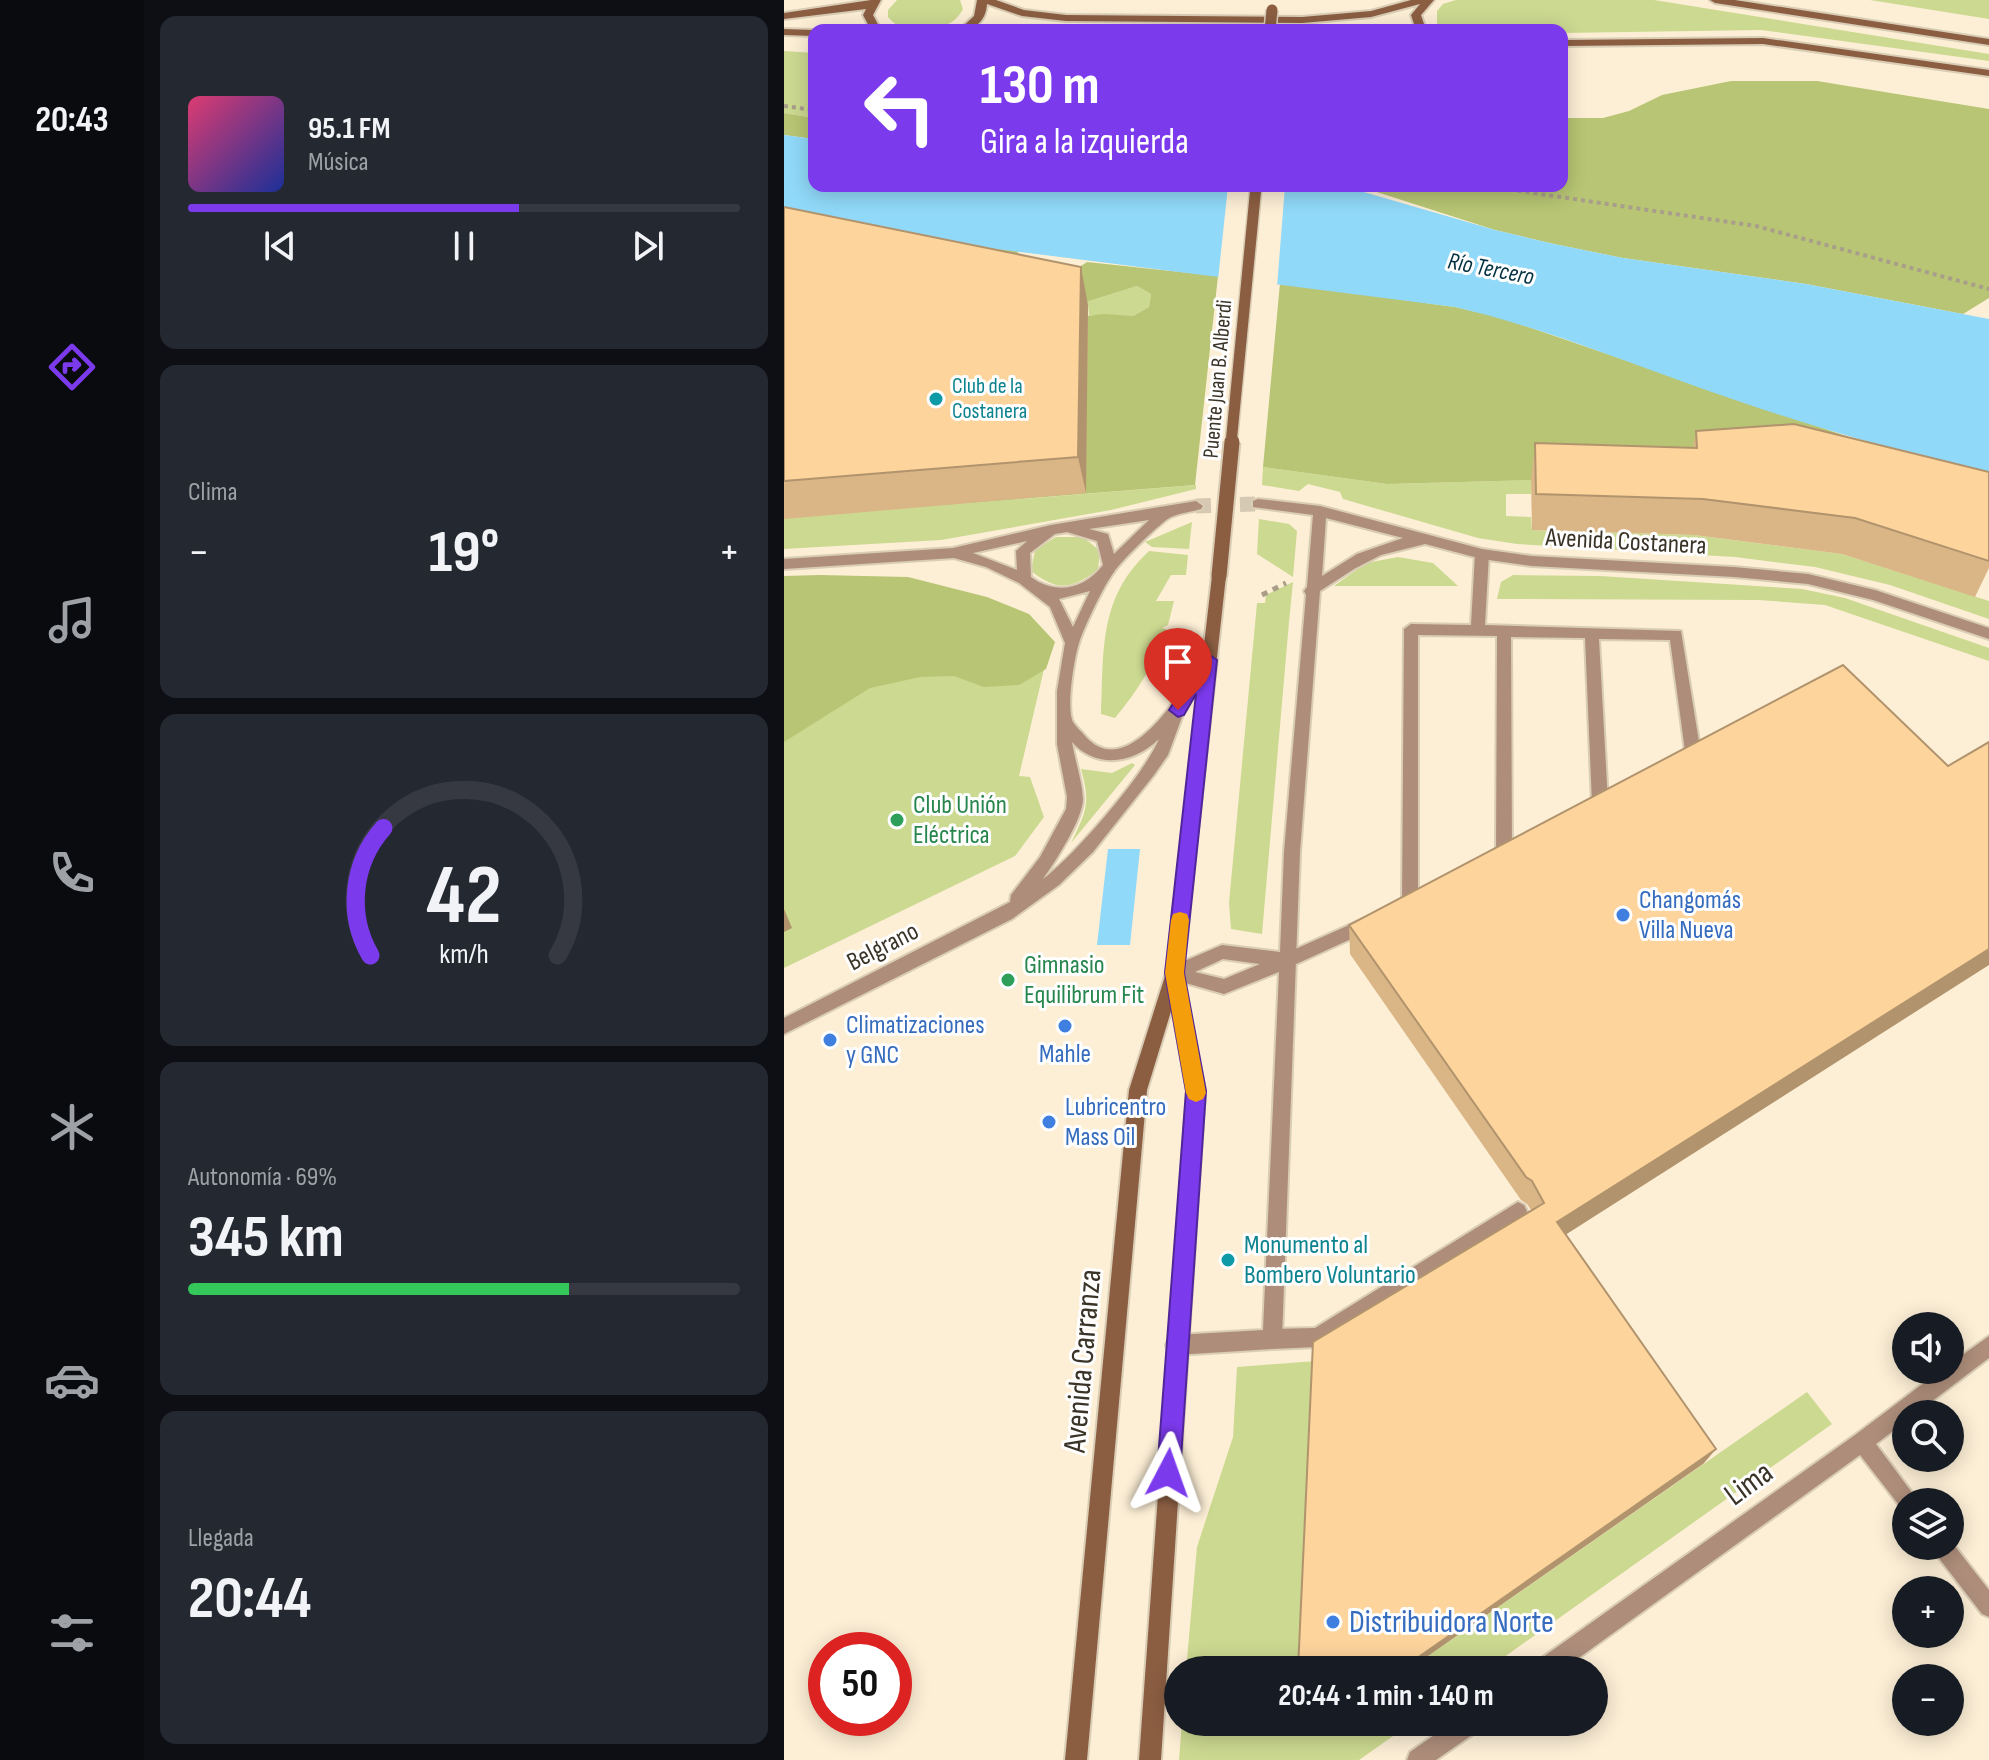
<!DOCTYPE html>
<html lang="es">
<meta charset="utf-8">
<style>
:root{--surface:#171b24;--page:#242831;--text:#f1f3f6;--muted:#9ea1a6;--line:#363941;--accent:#7c3aed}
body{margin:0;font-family:"Sofia Sans Condensed",sans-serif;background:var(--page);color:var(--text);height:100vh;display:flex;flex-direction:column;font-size:30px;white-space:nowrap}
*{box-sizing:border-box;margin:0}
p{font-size:26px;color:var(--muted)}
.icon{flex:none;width:44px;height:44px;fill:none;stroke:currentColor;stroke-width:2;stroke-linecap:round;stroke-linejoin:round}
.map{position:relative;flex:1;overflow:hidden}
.drawer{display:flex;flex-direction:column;gap:16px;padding:16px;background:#0d0f14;width:640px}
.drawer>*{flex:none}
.guide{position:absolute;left:24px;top:24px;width:760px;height:168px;border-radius:16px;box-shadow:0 4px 20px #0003;background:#7c3aed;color:#fff;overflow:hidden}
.controls{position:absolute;left:1108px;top:1312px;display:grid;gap:16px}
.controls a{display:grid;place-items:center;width:72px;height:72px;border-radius:50%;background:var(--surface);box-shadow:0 4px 20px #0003;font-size:40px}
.speed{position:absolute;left:24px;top:1632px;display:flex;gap:16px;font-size:40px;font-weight:700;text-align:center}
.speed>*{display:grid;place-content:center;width:104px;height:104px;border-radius:50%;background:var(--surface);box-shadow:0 4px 20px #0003;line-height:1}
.speed .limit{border:12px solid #d22;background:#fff;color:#111}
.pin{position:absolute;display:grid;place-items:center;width:68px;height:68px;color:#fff;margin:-82px -34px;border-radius:50% 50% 50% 0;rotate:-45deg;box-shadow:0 0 8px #0007}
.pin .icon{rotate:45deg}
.me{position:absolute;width:88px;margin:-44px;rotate:4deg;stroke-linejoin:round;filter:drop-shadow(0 0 6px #0008)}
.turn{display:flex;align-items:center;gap:28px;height:168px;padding:0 40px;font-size:36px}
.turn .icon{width:104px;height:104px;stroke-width:2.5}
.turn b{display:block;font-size:56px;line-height:68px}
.big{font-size:60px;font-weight:700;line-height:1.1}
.drawer .card{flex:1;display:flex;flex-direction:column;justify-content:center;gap:12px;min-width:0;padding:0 28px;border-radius:16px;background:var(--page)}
.drawer .dial{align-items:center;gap:0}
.dial svg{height:208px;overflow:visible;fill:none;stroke:var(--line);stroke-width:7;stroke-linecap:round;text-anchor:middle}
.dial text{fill:var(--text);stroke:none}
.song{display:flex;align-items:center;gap:24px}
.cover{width:96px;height:96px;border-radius:12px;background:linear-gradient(135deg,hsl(340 70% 55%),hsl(230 70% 35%))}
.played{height:8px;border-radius:4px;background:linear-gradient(90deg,var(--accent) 60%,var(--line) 60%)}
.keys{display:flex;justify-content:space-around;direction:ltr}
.heat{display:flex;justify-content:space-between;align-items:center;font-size:44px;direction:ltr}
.charge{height:12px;border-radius:6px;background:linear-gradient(90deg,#34c759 69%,var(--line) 0)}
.trip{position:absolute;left:380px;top:1656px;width:444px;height:80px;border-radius:40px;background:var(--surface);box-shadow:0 4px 20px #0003;font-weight:700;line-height:80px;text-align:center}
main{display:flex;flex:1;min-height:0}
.tab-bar{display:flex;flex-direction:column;width:144px;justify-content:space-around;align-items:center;background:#090b0e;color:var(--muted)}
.tab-bar .icon{width:56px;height:56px}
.tab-bar .current{color:var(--accent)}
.tab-bar b{font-size:36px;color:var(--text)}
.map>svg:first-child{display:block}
</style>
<main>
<nav class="tab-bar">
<b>20:43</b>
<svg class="icon current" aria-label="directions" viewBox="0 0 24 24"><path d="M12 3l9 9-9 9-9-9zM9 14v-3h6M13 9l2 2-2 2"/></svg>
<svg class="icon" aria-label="music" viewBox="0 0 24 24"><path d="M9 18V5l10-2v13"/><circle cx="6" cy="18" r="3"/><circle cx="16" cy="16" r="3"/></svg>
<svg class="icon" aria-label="phone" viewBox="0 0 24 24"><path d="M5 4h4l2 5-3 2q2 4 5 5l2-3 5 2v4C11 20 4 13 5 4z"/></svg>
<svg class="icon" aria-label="climate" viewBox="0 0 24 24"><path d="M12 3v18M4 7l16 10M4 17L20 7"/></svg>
<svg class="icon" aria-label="car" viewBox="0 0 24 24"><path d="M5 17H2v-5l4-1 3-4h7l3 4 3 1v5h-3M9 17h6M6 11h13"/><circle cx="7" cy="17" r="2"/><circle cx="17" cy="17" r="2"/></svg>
<svg class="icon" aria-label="filters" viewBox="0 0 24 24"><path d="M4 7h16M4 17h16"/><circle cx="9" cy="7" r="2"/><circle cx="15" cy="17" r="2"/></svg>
</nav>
<section class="drawer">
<div class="card">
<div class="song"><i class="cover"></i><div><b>95.1 FM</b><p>Música</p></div></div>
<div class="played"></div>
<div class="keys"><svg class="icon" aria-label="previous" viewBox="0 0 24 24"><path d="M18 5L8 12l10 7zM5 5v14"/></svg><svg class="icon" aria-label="pause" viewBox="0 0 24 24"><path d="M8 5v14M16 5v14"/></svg><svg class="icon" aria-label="next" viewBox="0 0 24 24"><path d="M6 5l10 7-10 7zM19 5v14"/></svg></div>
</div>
<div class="card"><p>Clima</p>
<div class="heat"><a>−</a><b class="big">19°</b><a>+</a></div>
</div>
<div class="card dial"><svg viewBox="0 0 100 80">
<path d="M14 69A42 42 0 1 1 86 69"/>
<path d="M14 69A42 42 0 0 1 19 20" stroke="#7c3aed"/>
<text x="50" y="56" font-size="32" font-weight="700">42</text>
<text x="50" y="72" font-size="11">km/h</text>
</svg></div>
<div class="card"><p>Autonomía · 69%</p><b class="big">345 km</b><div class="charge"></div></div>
<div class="card"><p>Llegada</p><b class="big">20:44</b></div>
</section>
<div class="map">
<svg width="1205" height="1760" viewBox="0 0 1205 1760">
<rect width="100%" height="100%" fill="#fdefd6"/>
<path fill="#ccd990" d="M 113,0 L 176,0 L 179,9 C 167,34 121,39 104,17 L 104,10 Z
M 672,0 L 870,0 L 1205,54 L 1205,61 L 977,30 L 778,33 L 778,30 L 662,30 L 653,24 L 653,11 L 659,4 Z
M 1086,0 L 1205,0 L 1205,19 Z
M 0,51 L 30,53 L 30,118 L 0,113 Z
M 353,286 L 367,294 L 365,307 L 349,316 L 305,315 L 304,305 L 298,303 Z
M 479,467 L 603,484 L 747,480 L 747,494 L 722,494 L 722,516 L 747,517 L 748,530 L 910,535 L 1058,554 L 1205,601 L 1205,619 L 1106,585 L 1031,567 L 951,557 L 733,544 L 694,538 L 559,499 L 556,492 L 524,484 L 515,491 L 478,485 Z
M 412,485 L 412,489 L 327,510 L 157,540 L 0,549 L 0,518 Z
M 475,519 L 505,524 L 513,531 L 509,577 L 473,554 Z
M 408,522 L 405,549 L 368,547 L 361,542 Z
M 272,537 L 299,537 L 316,551 L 314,570 C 287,589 274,592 247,571 L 251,550 Z
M 365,551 L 404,555 L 402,575 L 387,575 L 372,601 L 390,601 L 384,625 L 378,628 L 382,629 C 371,664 354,690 331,718 L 317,714 C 320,651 314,598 365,551 Z
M 614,557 L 649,563 L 674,586 L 550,586 L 582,563 Z
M 729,575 L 816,576 L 1018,589 L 1061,598 L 1205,648 L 1205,661 L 1041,605 L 975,600 L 713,599 L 717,582 Z
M 509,582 L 505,622 L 478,934 L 447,929 L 445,903 L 473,603 L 481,603 L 482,595 Z
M 0,595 L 264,652 L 235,776 L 246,777 L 260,817 L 231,856 L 0,968 Z
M 348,763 L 351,765 L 287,843 C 302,812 307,804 297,769 L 328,773 Z
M 532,1361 L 518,1670 L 402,1670 L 413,1547 L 449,1437 L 453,1367 Z
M 1023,1392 L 1048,1424 L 702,1670 L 624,1670 Z
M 398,1722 L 533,1722 L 543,1727 L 550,1722 L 629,1722 L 575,1760 L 395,1760 Z"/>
<path fill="#b7c574" d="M 947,81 L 1033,81 L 1205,109 L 1205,298 L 1179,314 L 1022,284 L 839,258 L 770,244 L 711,230 L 574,186 L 778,186 L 778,118 L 819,118 L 845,111 L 878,95 Z
M 0,113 L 30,118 L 30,139 L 0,135 Z
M 0,222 L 235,251 L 224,266 L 269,319 L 321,314 L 349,316 L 365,307 L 367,294 L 353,286 L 292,305 L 255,294 L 303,262 L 434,276 L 411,485 L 0,518 Z
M 496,283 L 671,307 L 715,317 L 1065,437 L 1140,457 L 747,480 L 603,484 L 479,467 Z
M 36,575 L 124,577 L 203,597 L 245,614 L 271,642 L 262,669 L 235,685 L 200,687 L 170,676 L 136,677 L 86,688 L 0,742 L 0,576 Z"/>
<path fill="#90d9f9" d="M 0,135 L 30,139 L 30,186 L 559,186 L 711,230 L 770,244 L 839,258 L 1022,284 L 1205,319 L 1205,473 C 1104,449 1005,420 908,385 C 829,357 753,326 671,307 L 0,222 Z
M 324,849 L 356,849 L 346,945 L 313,945 Z"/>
<path fill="#fdefd6" d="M 444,186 L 501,186 L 493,287 L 434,280 Z"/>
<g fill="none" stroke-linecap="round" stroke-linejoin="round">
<path stroke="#d6c9b3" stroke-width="15" stroke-dasharray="15 7" stroke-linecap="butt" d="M 412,506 L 474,504"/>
<g stroke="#dacdb6" stroke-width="4">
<path id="service" d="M 698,549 L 705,554 L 701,625 L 897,631 L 917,754 L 914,758 L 901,764 L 893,758 L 901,751 L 886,640 L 815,639 L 824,803 L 821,807 L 811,807 L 808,803 L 801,638 L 727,637 L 728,855 L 726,860 L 714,860 L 712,855 L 713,636 L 634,635 L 634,903 L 632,908 L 626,910 L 620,908 L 618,903 L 620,629 L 627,624 L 687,625 L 691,554 Z
M 583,917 L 589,919 L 591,924 L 589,929 L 510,965 L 504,967 L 498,965 L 496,960 L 498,955 Z
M 734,1202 L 740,1205 L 743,1211 L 740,1217 L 540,1344 L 533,1347 L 488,1349 L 481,1346 L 478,1339 L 481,1332 L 488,1329 L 531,1328 Z"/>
</g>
<g stroke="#dacdb6" stroke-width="4">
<path id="minor" d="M 474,499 L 536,506 L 698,549 L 748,556 L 950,567 L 1024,574 L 1091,590 L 1205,628 L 1205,639 L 1089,600 L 1024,584 L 950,577 L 748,566 L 698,559 L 641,544 L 597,555 L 570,569 L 536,591 L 516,852 L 498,1339 L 495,1346 L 488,1349 L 392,1355 L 385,1352 L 382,1345 L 385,1338 L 392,1335 L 479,1330 L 495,972 L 440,994 L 384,978 L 382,973 L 384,968 L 438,945 L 496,952 L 500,852 L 522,595 L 520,591 L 523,587 L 529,515 L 469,507 L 469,501 ZM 542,518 L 619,538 L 573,554 L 538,576 ZM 439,959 L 476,964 L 440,979 L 411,972 Z
M 412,501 L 419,506 L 417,509 C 407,512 396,513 387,517 C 378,521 336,562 330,572 C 320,585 300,627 295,643 C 290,659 282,708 289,722 C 292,727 298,732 301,736 C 344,785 401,687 419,656 L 429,656 L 431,660 L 401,709 L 384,755 L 370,775 L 309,852 L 275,885 L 228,919 L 0,1034 L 0,1018 L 226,902 L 227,895 L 256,857 L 282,809 L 283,797 L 273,744 L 273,691 L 281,643 L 266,607 L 235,583 L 202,567 L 170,558 L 0,569 L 0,559 L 169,548 L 267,525 ZM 365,520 L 330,554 L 324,534 L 305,529 ZM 283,532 L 313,541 L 319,565 C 300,590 271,595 247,577 L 246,553 L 271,534 ZM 243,541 L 232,551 L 233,570 L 189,553 ZM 306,591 L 289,627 L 275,599 ZM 375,739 C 360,775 291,855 259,879 C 271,862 299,819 299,799 C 298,780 291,761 288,742 C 313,770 350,763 375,739 Z
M 1205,1336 L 1205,1358 L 1131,1414 L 1122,1414 L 1122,1421 L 1092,1444 L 1135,1502 L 1122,1502 L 1122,1511 L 1118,1509 L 1076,1455 L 778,1670 L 749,1670 L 752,1662 L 1071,1435 L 1157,1370 L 1166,1370 L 1166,1364 Z
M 1166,1540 L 1205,1590 L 1205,1617 L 1198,1614 L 1151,1553 L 1148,1546 L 1166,1546 Z
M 669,1722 L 698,1722 L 695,1730 L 652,1760 L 623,1760 L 626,1752 Z"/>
</g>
<g stroke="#dacdb6" stroke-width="4">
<path id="secondary" d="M 87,0 L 97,0 L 89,15 L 97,30 L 87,30 L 79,15 L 82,9 L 0,19 L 0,13 Z
M 193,0 L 212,0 L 240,10 L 282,15 L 518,17 L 587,11 L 627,0 L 650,0 L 637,15 L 642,30 L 632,30 L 627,15 L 636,4 L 587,17 L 518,23 L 282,21 L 238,16 L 203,4 C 202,21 191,30 175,30 L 190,16 Z
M 926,0 L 951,0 L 1205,39 L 1205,45 L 931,3 Z
M 0,29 L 30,30 L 30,36 L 0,35 Z
M 979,38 L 1205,70 L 1205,76 L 979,44 L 778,46 L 778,40 Z
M 435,571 L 442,576 L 398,974 L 421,1091 L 377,1760 L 355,1760 L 403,1091 L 388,1008 L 363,1090 L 303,1760 L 281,1760 L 345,1090 L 382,973 L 428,576 Z"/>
</g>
<path stroke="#a99e8a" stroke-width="4" stroke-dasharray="4 4" stroke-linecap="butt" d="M 0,106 L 30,110
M 702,186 L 972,226 L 1205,289"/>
<path stroke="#a99e8a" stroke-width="5" stroke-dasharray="6 6" stroke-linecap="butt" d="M 478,595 L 502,583"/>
<use href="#service" fill="#ae8e7b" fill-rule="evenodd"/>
<use href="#minor" fill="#ae8e7b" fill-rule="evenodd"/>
<use href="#secondary" fill="#8b5e42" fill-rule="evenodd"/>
<g stroke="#dacdb6" stroke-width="14" stroke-linecap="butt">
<path id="secondary-bridge-far1" d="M 486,30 L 488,10
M 447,444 L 472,186"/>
</g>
<g stroke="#dacdb6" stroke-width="19" stroke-linecap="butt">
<path id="secondary-bridge" d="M 435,576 L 448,442"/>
</g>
<use href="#secondary-bridge-far1" stroke="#8b5e42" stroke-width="11"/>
<use href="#secondary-bridge" stroke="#8b5e42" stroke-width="15"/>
</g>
<path fill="#dab686" d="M 0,207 L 304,305 L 302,493 L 0,519 Z
M 912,431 L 1205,472 L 1205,568 L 1191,597 L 1058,554 L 910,535 L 748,530 L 747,480 L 751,443 L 909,448 Z
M 1164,766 L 782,1234 L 932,1449 L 919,1464 L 743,1204 L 737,1200 L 566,954 L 565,925 Z"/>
<path fill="#b1946d" d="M 297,267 L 304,305 L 302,493 L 294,457 Z
M 0,909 L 8,928 L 0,932 Z
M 1205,949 L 1205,965 L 767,1244 L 773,1222 Z
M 932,1449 L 919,1464 L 624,1670 L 616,1670 Z
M 542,1722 L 550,1722 L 543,1727 L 540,1723 Z"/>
<path fill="#fdd49c" stroke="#b1946d" stroke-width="2" d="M 0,207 L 297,267 L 294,457 L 0,481 Z
M 1010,424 L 1205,472 L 1205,561 L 1071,518 L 919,499 L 752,494 L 751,443 L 913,448 L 912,431 Z
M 1059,665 L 1164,766 L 1205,742 L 1205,949 L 773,1222 L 932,1449 L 616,1670 L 514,1670 L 529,1342 L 760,1203 L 748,1181 L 742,1177 L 565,925 Z"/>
<path fill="#7c3aed" stroke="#51269a" stroke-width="2" d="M 424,654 L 433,660 L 400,973 L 422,1091 L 396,1473 L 392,1481 L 384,1484 L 376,1481 L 373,1473 L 402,1091 L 381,973 L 412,694 L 400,715 L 394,717 L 385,710 L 419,656 Z"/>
<path fill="#f59e0b" d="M 396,912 L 403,914 L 405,920 L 400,973 L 422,1093 L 419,1099 L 412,1102 L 405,1099 L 402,1093 L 381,973 L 387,920 L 389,914 Z"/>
<g fill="#0f9aa8" stroke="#fefefe" stroke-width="3">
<circle cx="152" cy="399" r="8"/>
<circle cx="444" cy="1260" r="8"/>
</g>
<g fill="#2e9e5b" stroke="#fefefe" stroke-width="3">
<circle cx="113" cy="820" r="8"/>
<circle cx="224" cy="980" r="8"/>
</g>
<g fill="#3f7fe0" stroke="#fefefe" stroke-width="3">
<circle cx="839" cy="915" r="8"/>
<circle cx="281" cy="1026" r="8"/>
<circle cx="46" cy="1040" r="8"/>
<circle cx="265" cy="1122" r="8"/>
<circle cx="549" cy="1622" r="8"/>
</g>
<g text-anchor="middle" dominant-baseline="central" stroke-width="6" stroke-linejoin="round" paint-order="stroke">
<g font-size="22" fill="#3a3327" stroke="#fefefe">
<text transform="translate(434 379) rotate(-85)">Puente Juan B. Alberdi</text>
</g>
<g font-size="22" fill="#0d838f" stroke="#fefefe" text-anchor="start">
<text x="168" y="386">Club de la<tspan x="168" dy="25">Costanera</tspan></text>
</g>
<g font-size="24" font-style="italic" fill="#043242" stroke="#fefefe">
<text transform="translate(707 269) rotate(11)">Río Tercero</text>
</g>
<g font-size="26" fill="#3a3327" stroke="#fefefe">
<text transform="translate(842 542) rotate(3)">Avenida Costanera</text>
<text transform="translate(99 947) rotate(-27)">Belgrano</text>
</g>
<g font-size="26" fill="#27864d" stroke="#fefefe" text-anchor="start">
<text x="129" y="805">Club Unión<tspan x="129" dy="30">Eléctrica</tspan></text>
<text x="240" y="965">Gimnasio<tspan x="240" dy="30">Equilibrum Fit</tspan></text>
</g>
<g font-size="26" fill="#366cbe" stroke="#fefefe" text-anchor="start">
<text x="855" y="900">Changomás<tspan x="855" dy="30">Villa Nueva</tspan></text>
<text x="62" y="1025">Climatizaciones<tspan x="62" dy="30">y GNC</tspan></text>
<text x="281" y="1054" text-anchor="middle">Mahle</text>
<text x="281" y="1107">Lubricentro<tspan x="281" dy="30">Mass Oil</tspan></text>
</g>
<g font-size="26" fill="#0d838f" stroke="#fefefe" text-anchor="start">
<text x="460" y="1245">Monumento al<tspan x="460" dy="30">Bombero Voluntario</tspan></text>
</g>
<g font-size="32" fill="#3a3327" stroke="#fefefe">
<text transform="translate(299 1361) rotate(-85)">Avenida Carranza</text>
<text transform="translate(965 1484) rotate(-36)">Lima</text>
</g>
<g font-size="32" fill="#366cbe" stroke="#fefefe" text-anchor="start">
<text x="565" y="1622">Distribuidora Norte</text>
</g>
</g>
</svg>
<div class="controls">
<a><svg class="icon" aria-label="sound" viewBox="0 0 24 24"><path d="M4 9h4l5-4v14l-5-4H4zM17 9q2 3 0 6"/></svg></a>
<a><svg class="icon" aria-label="search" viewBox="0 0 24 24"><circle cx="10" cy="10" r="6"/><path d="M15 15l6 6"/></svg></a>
<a><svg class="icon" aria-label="layers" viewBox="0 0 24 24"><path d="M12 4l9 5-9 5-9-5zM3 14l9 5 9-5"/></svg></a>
<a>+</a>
<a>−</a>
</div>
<div class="speed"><div class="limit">50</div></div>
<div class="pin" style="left:394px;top:710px;background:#d93025"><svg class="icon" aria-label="arrive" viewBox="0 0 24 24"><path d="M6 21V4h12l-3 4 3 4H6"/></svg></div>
<svg class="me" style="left:384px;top:1473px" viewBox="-20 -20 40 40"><path d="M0-17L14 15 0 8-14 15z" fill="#7c3aed" stroke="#fff" stroke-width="4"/></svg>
<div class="trip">20:44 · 1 min · 140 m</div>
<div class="guide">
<div class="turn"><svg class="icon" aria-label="left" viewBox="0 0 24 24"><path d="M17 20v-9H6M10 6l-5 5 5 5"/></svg><div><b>130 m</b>Gira a la izquierda</div></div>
</div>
</div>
</main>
